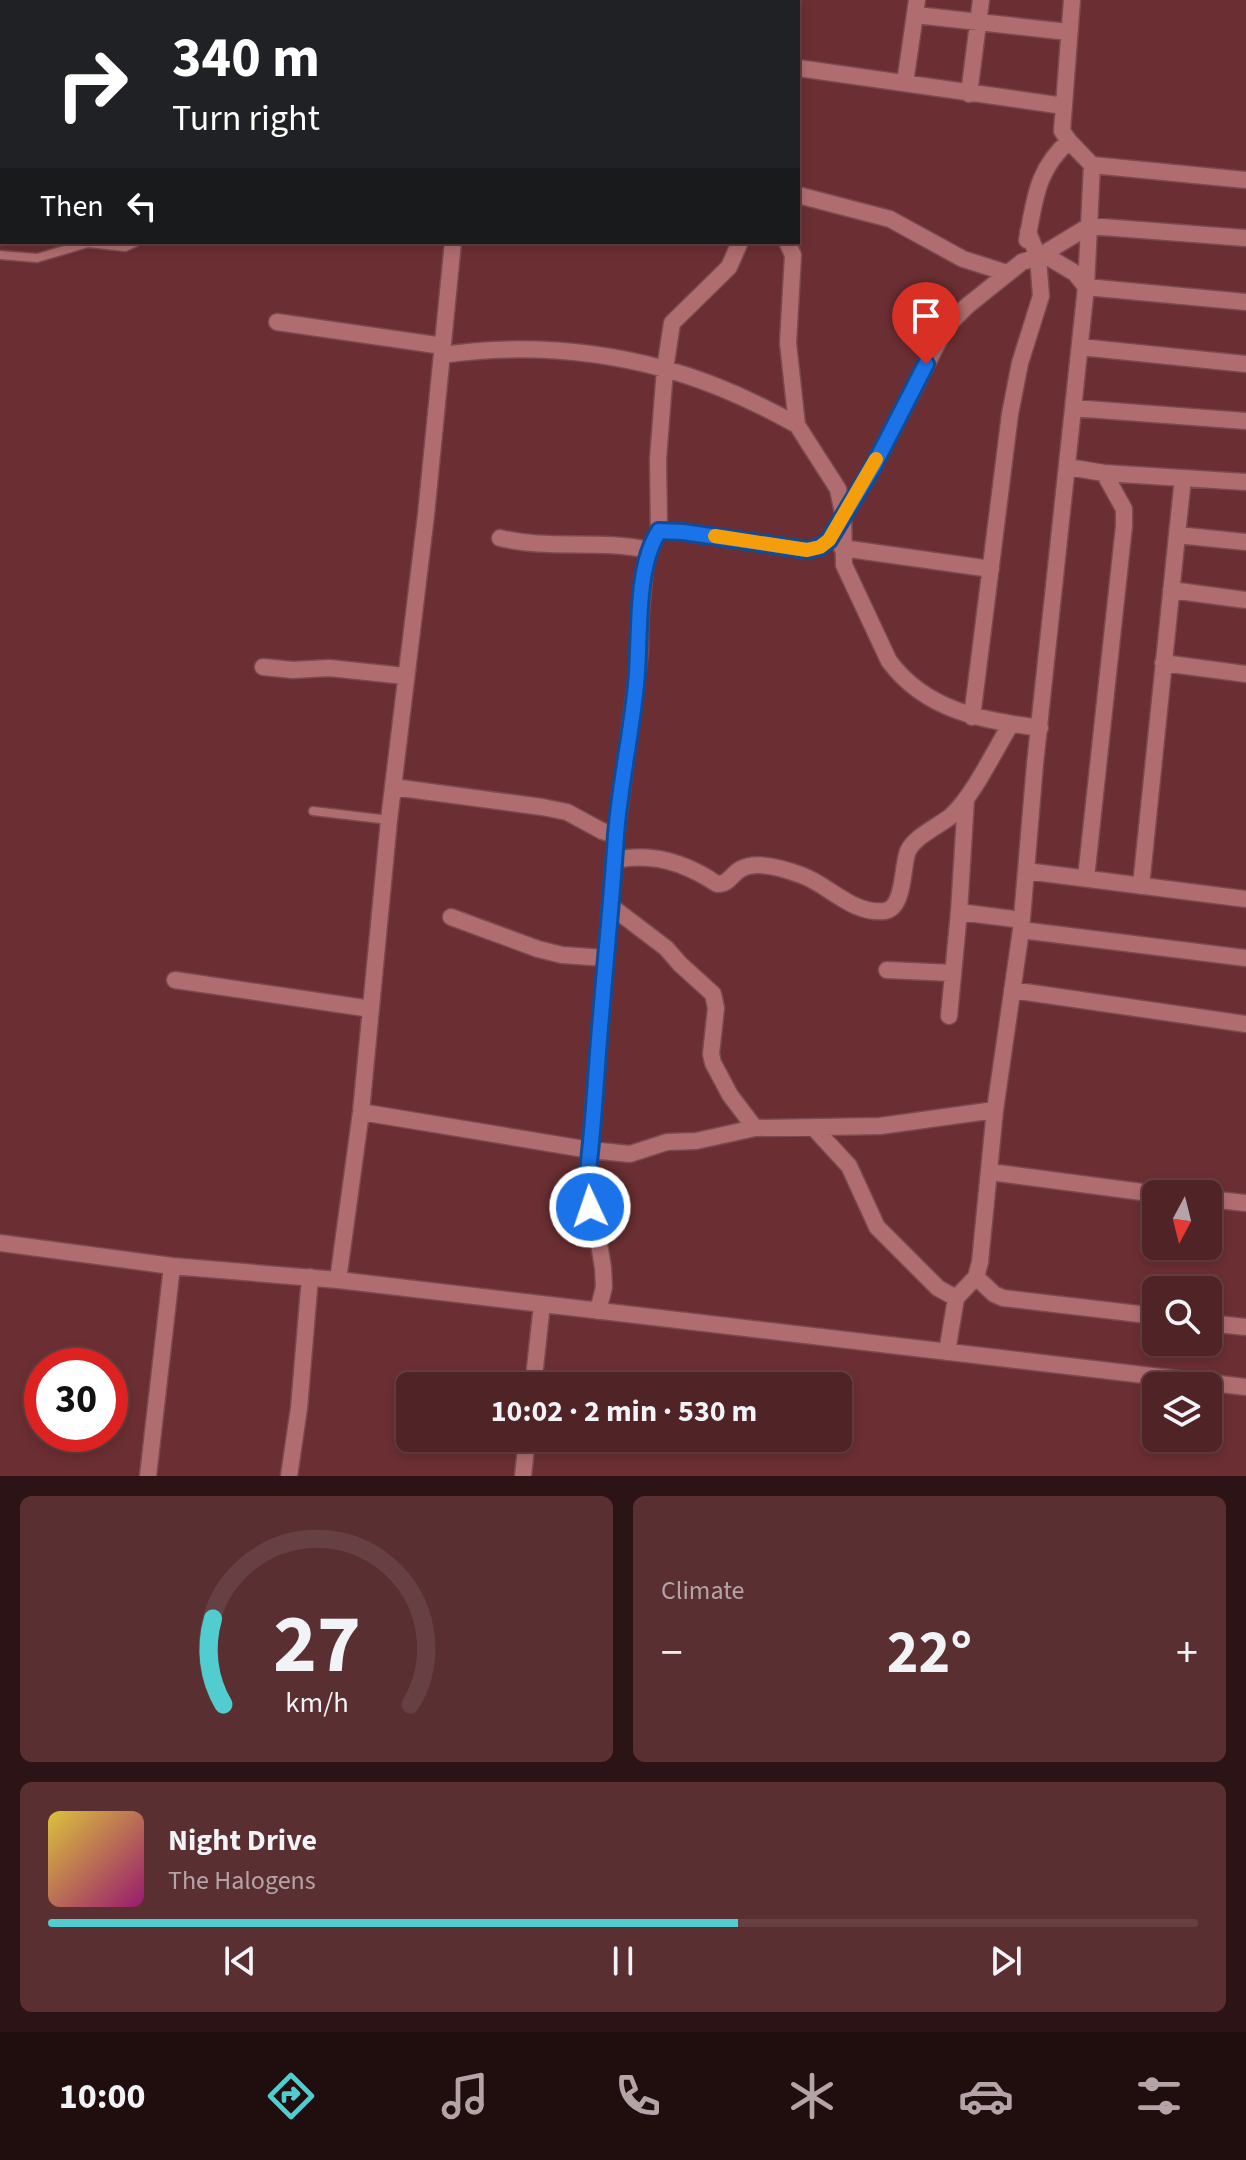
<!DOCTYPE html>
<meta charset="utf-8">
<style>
:root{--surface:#502326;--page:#5a2f32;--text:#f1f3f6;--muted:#b4a4a7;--line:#674043;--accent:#52cdcf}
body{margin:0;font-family:"Source Sans 3",sans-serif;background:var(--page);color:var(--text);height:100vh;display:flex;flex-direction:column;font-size:30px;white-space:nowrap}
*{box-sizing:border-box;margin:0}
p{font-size:26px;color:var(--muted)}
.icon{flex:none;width:44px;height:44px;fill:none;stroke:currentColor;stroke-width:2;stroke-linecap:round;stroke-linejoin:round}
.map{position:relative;height:1476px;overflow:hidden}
.drawer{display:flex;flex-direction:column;gap:20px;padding:20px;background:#2c1315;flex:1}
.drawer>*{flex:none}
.banner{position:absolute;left:0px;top:0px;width:800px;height:244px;box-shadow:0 4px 12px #0003,0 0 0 2px var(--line);background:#202124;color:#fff;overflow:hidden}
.needle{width:52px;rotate:187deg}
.buttons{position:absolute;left:1142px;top:1180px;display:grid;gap:16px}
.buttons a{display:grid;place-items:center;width:80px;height:80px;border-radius:12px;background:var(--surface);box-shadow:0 4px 12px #0003,0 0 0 2px var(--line);font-size:40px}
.speed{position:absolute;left:24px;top:1348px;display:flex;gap:16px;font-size:40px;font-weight:700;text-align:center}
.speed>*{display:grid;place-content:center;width:104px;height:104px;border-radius:50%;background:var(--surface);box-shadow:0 4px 12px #0003,0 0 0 2px var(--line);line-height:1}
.speed .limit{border:12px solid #d22;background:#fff;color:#111}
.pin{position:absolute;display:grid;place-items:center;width:68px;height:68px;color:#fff;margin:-82px -34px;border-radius:50% 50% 50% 0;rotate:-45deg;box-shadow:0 0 8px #0007}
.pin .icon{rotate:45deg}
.me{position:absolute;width:88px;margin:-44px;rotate:357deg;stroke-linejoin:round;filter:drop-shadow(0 0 6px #0008)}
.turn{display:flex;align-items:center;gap:28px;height:168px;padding:0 40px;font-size:36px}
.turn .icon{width:104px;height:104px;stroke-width:2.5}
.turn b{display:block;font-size:56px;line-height:68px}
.then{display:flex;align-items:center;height:76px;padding:0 40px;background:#0003;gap:16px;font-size:30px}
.big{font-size:60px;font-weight:700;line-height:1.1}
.drawer .card{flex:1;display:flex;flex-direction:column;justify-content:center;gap:12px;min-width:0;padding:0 28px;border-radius:12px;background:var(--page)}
.drawer .dial{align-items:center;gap:0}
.dial svg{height:208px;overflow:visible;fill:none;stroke:var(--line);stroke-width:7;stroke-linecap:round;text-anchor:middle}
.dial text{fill:var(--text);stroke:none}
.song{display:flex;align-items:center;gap:24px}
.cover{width:96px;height:96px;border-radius:12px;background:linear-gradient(135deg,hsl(50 70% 55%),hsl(320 70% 35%))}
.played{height:8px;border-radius:4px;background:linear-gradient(90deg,var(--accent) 60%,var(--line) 60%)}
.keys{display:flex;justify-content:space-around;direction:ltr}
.heat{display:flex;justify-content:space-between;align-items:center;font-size:44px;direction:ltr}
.drawer .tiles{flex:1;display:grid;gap:20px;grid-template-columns:1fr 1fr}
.card:last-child{grid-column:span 2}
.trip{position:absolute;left:396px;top:1372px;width:456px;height:80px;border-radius:12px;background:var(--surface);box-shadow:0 4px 12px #0003,0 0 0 2px var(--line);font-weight:700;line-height:80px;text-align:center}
.tabs{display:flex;height:128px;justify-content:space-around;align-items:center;background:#200e0f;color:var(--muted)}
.tabs .icon{width:56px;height:56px}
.tabs .current{color:var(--accent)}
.tabs b{font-size:36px;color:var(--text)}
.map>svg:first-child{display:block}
</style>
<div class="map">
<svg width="1246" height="1476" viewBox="0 0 1246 1476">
<rect width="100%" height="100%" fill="#6b2f33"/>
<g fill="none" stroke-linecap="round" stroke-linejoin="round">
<g stroke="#7b4a50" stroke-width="11">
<path id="service" d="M 0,255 L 37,258 L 88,243 L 125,247 L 136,242
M 313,811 L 389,820"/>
</g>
<g stroke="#7b4a50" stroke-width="19">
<path id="minor" d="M 308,2 L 308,0
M 366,2 L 367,0
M 423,2 L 423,0
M 482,2 L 482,0
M 624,2 L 625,0
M 681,2 L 682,0
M 712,2 L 713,0
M 0,10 L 2,10
M 916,15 L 1068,32
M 798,68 L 1064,106
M 905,83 L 917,0
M 969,94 L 981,0
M 1092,165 L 1246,180
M 798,195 L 890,219 L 963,259 L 1007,273
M 1027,240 C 1035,200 1036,170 1069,141
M 740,242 L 729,267 L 672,323 L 665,369 C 713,382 754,401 797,425
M 787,242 L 793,255 L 788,343 L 797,425 L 838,489 L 843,513 L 844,565 L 889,661 C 926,711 982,720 1040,728
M 1043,254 L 1075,273 L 1086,287 L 1246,302
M 277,322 L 443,346
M 1080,347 L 1246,364
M 1073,408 L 1246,421
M 1068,467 L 1104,473 L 1183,478
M 1246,482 L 1183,478 L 1177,535 L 1246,542
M 659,531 L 683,532 L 807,550 L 820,547 L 829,540 L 873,467 L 946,327 L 967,306 L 1022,262 L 1038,257 L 1089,226 L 1246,238
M 500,538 C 549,550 599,539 649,550
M 842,548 L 991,569
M 1171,590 L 1246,600
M 1163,663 L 1246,674
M 263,667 L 293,670 L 329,668 L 405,676
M 972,717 L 1010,414 L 1020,363 L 1041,296 L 1038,257 L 1028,232
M 393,787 L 542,807 L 567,812 L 602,831 L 616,835
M 616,860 C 652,852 686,863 717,884 C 730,884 731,874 741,869 C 757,860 785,869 801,875 C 828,884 852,915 885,911 C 905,908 902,864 908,851 C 915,836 939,826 951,816 C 974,795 994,751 1011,724
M 1026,871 L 1246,899
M 1086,878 L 1124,526 L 1124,509 L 1104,473
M 1141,886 L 1177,535
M 612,907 L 666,948 L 680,964 L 713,994 L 716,1008 L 711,1054 L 713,1063 L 730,1095 L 755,1128
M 959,912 L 966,799
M 451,917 L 538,949 L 562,955 L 605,958
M 1021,930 L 1246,958
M 887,970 L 952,973
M 175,980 L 371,1009
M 1012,990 L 1246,1024
M 949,1016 L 959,912 L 1022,920
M 361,1112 L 590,1150 L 616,835 L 640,651 L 640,621 L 645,567 L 649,550 L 659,531 L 658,459 L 665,369 C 591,349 518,344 442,355
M 814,1128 L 849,1166 L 877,1227 L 938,1288 L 956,1298
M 990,1172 L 1157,1194
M 1208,1199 L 1246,1203
M 0,1243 L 172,1266 L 338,1280 L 1246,1387
M 976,1277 L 994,1294 L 1003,1298 L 1156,1316
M 338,1280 L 361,1112 L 389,820 L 426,515 L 453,242
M 598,1311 L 604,1287 L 603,1268 L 595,1219 L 587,1198 L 590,1150 L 630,1154 L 667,1142 L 696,1141 L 755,1128 L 880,1126 L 995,1110
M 1208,1323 L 1246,1327
M 947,1352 L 956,1298 L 976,1277 L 980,1262 L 995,1110 L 1021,930 L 1035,764 L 1086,287 L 1092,165 L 1069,141 L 1062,131 L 1072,0
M 533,1386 L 542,1304
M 148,1476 L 172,1266
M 289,1476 L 299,1408 L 310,1277
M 523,1476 L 527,1438"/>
</g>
<use href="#service" stroke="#b06d70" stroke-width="8"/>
<use href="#minor" stroke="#b06d70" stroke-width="16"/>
</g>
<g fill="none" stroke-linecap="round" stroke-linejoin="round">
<g stroke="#114b97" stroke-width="20">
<path id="route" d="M 590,1207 L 587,1179 C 594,1125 596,1070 601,1016 C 606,956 612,895 616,835 C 620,784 631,735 636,685 C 641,639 634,570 659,531 L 683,532 L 807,550 L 820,547 L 829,540 L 873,467 L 926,364"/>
</g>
<use href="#route" stroke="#1a73e8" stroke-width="14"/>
<path stroke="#f59e0b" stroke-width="14" d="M 715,536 L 807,550 L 820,547 L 829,540 L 876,459"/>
</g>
</svg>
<div class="buttons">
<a><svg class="needle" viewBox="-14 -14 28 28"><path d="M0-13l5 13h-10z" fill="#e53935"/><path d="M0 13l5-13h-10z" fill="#b4a4a7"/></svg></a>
<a><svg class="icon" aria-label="search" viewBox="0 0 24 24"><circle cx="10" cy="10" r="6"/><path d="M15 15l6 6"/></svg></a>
<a><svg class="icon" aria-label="layers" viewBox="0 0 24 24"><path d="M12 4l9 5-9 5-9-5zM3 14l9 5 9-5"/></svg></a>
</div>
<div class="speed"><div class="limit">30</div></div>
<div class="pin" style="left:926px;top:364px;background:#d93025"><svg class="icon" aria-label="arrive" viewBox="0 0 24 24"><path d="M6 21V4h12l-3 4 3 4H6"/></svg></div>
<svg class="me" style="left:590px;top:1207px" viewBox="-20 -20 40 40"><circle r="17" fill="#1a73e8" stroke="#fff" stroke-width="3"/><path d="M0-11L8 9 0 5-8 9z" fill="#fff"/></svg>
<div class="trip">10:02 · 2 min · 530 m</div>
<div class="banner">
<div class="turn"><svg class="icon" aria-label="right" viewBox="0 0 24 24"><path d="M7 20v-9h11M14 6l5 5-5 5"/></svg><div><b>340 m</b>Turn right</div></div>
<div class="then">Then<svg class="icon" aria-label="left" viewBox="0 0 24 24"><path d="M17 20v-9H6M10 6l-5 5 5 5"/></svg></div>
</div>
</div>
<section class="drawer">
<div class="tiles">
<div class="card dial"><svg viewBox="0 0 100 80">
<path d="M14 69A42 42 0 1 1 86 69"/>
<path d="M14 69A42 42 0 0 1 10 36" stroke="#52cdcf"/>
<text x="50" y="56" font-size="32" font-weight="700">27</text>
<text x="50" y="72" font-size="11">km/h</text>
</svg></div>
<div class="card"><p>Climate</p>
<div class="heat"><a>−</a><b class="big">22°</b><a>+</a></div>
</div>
<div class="card">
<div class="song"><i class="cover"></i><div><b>Night Drive</b><p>The Halogens</p></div></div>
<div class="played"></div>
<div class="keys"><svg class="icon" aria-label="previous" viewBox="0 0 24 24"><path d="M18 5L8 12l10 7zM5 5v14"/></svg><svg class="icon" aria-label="pause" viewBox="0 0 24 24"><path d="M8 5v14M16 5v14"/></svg><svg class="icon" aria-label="next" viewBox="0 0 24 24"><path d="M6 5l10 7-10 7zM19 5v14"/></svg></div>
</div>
</div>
</section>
<nav class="tabs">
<b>10:00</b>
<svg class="icon current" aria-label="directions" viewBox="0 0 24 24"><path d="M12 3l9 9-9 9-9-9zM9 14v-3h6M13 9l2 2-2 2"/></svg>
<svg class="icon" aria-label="music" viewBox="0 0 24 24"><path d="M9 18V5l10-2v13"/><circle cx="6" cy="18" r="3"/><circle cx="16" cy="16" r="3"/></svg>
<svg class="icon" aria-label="phone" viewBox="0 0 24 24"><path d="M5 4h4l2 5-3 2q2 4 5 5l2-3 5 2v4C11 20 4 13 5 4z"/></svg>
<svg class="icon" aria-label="climate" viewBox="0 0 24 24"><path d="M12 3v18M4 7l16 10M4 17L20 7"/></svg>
<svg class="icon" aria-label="car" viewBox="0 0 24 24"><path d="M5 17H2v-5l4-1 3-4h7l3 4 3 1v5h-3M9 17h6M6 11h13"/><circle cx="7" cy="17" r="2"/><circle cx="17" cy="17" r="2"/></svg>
<svg class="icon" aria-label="filters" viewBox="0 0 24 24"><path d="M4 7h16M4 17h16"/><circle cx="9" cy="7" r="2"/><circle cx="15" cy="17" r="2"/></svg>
</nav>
